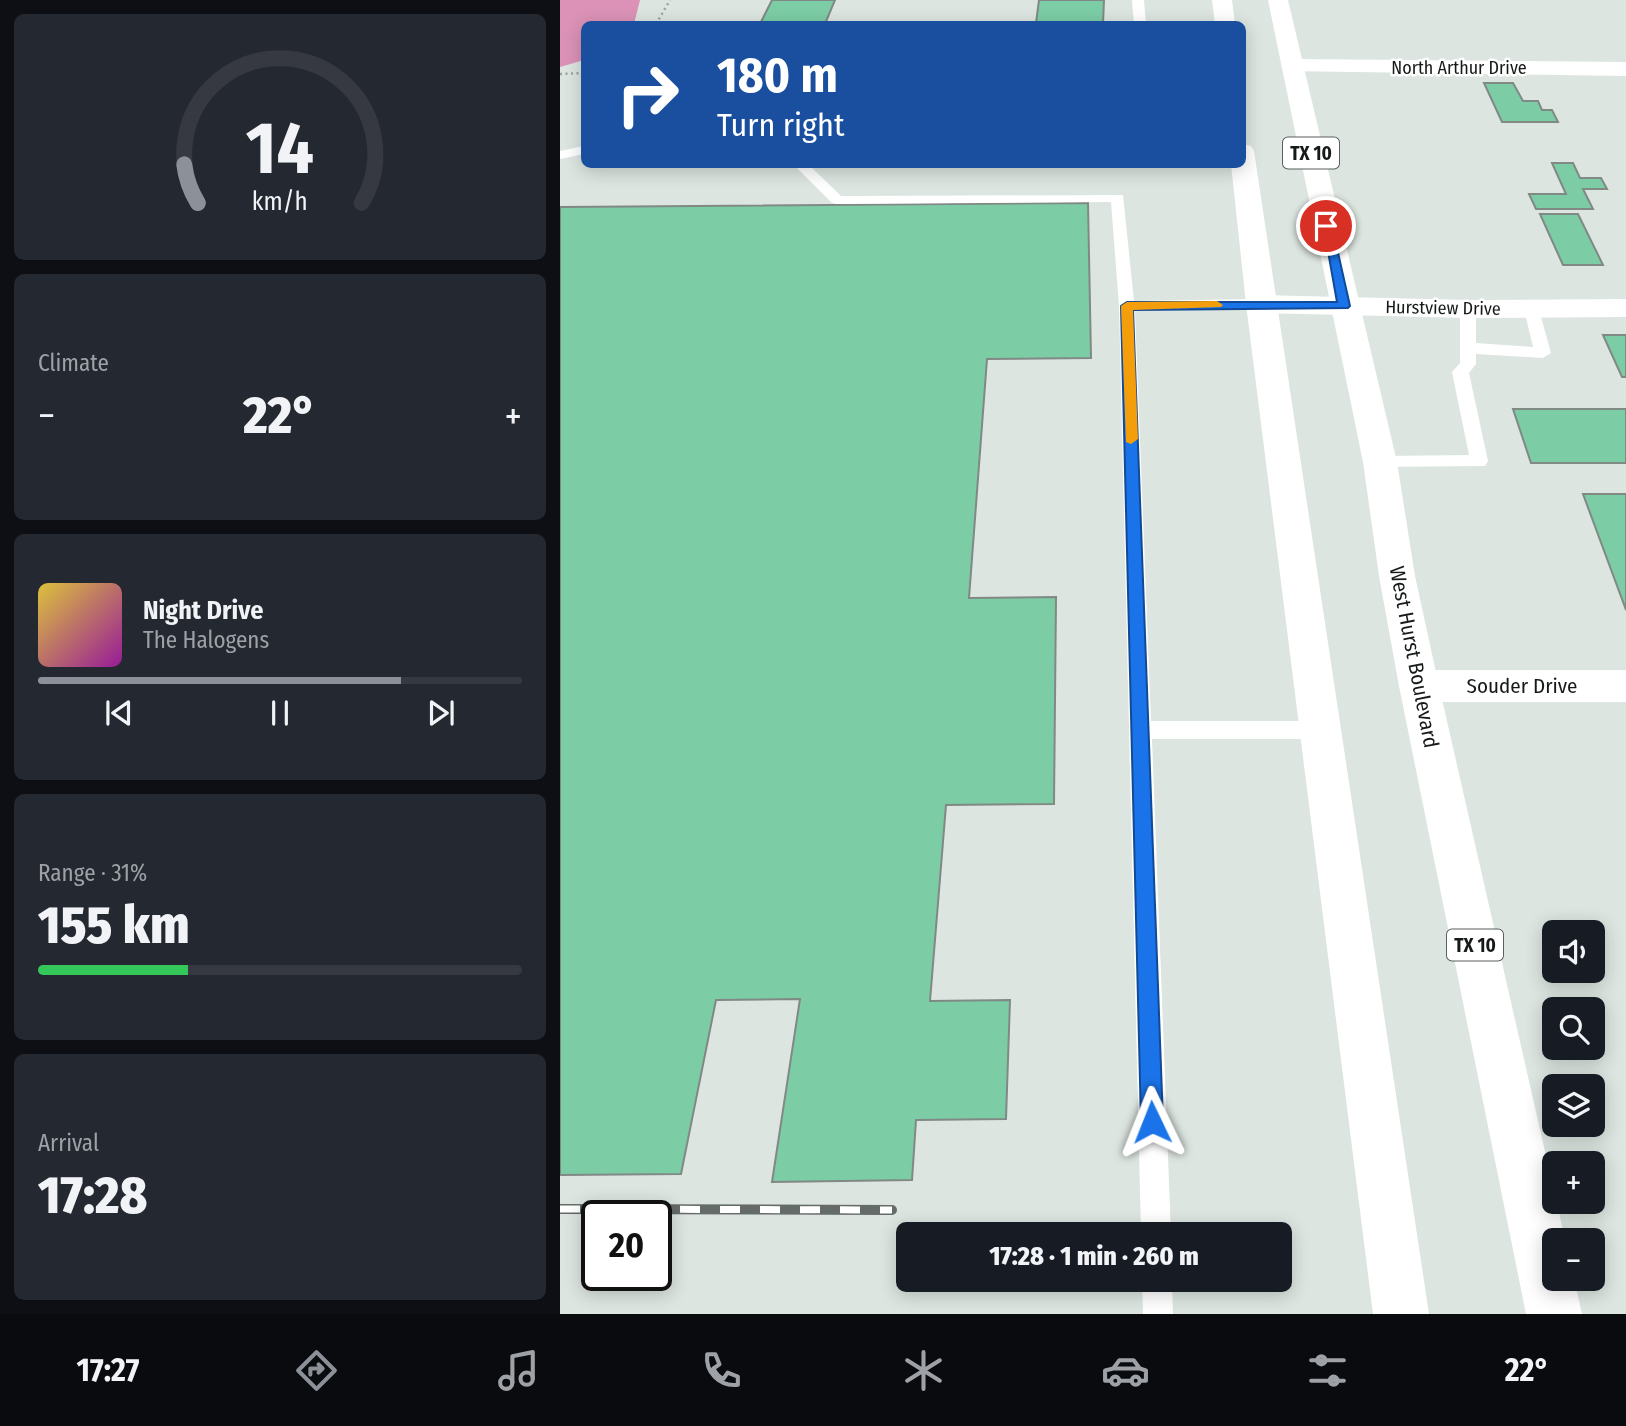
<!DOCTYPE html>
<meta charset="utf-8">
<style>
:root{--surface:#171b24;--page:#242831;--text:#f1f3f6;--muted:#9ea1a6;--line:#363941;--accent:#8c9099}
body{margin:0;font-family:"Fira Sans Condensed",sans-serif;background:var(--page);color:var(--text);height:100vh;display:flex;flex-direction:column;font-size:26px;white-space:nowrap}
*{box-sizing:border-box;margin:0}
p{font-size:23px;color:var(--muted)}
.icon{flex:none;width:38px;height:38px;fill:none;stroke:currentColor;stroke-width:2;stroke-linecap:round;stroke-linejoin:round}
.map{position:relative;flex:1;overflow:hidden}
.side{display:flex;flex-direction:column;gap:14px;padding:14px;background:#0d0f14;width:560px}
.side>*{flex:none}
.hud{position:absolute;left:21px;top:21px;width:665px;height:147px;border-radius:10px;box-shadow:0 4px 18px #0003;background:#1a4fa0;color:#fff;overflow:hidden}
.buttons{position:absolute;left:982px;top:920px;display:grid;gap:14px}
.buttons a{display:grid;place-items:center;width:63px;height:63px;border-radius:10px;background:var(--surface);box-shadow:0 4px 18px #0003;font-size:35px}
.speed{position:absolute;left:21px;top:1200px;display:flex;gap:14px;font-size:35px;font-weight:700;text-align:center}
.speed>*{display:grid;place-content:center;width:91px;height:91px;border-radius:50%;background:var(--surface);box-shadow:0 4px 18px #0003;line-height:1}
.speed .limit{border:4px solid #111;border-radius:10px;background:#fff;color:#111}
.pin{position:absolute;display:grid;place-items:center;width:60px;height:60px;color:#fff;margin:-30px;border:4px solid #fff;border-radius:50%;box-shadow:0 2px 7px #0007}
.me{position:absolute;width:77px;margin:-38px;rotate:358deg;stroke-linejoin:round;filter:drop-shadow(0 0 5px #0008)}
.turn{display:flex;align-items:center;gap:24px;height:147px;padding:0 21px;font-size:32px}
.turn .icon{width:91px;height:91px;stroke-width:2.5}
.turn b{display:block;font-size:49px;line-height:60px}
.big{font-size:52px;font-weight:800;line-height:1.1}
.side .widget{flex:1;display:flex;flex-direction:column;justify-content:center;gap:10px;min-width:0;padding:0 24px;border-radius:10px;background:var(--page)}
.side .dial{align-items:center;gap:0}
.dial svg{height:182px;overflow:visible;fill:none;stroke:var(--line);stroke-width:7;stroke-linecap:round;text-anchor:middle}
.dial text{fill:var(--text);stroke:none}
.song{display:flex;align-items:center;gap:21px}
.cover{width:84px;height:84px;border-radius:10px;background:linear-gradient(135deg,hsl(50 70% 55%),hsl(300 70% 35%))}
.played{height:7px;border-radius:4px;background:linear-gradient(90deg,var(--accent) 75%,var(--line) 75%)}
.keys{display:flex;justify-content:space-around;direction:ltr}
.heat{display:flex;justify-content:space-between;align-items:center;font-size:38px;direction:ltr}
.charge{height:10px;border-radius:5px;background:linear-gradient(90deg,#34c759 31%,var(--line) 0)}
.trip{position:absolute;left:336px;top:1222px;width:396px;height:70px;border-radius:10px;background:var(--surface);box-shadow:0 4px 18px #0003;font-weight:800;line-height:70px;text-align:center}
.tab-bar{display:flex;height:112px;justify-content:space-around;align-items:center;background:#090b0e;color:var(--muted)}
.tab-bar .icon{width:49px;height:49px}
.tab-bar .on{color:var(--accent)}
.tab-bar b{font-size:32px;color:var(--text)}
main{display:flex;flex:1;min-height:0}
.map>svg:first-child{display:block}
</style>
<main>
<section class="side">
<div class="widget dial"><svg viewBox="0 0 100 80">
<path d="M14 69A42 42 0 1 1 86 69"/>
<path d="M14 69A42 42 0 0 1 8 52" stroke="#8c9099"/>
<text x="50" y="56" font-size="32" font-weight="700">14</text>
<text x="50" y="72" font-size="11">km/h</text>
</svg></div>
<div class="widget"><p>Climate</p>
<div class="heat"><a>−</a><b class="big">22°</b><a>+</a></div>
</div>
<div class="widget">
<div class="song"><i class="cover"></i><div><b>Night Drive</b><p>The Halogens</p></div></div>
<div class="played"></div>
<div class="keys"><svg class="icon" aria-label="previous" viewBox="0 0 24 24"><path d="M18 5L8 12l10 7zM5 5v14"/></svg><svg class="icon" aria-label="pause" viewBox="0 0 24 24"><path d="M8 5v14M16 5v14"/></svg><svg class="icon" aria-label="next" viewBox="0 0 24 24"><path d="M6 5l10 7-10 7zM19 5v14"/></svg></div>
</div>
<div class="widget"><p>Range · 31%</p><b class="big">155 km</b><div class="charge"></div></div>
<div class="widget"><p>Arrival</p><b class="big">17:28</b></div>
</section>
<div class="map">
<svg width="1066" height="1314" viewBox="0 0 1066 1314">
<rect width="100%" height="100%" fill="#dce5e0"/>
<path fill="#db92b6" d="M 0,0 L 80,0 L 74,24 L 24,24 L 24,60 L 0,67 Z"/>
<path fill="#7ccda6" stroke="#818985" stroke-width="2" d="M 212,0 L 275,0 L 265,24 L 200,24 Z
M 479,0 L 544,0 L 543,24 L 476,23 Z
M 924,83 L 953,83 L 963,101 L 978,101 L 982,110 L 992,110 L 998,122 L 942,122 Z
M 992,163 L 1013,163 L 1020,178 L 1041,178 L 1047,189 L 1023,189 L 1033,209 L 976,209 L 969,194 L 1006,194 Z
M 528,203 L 531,358 L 427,359 L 409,598 L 496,597 L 494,804 L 386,805 L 370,1001 L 450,1000 L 446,1119 L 356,1120 L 352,1180 L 212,1182 L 240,999 L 156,1000 L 121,1174 L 0,1175 L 0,207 Z
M 980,214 L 1018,214 L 1043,265 L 1003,265 Z
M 1043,335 L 1066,335 L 1066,377 L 1062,377 Z
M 953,409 L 1066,409 L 1066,463 L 971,463 Z
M 1023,494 L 1066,494 L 1066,610 Z"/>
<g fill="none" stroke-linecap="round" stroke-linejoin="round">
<path stroke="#9ca39f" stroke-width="2.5" stroke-dasharray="2 3.5" stroke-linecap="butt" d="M 96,24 L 110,0
M 0,74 L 24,73"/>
<path fill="#fff" fill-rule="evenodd" d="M 572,0 L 584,0 L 586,24 L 574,24 Z
M 24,146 L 24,154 L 0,159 L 0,151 Z
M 233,164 L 248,164 L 281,196 L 563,195 L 574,301 L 701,299 L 709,304 L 701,309 L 575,311 L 591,721 L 762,721 L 770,723 L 773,730 L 770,737 L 762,739 L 592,739 L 611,1234 L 581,1234 L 559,306 L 551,202 L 277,204 L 272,203 Z
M 908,304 L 916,309 L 916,343 L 973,347 L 964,309 L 966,306 L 978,306 L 991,353 L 983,358 L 916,354 L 916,364 L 909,373 L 928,461 L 925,466 L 814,467 L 811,462 L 814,457 L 820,456 L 909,455 L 892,372 L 900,363 L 900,309 Z
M 582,1279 L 612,1279 L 613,1314 L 583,1314 Z"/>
<path fill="#fff" fill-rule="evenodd" d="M 732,59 L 1066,62 L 1066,76 L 724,71 L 721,66 L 724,61 Z
M 859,670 L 1066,670 L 1066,702 L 859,702 L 845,698 L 839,686 L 845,674 Z"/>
<path fill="#fff" fill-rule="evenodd" d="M 701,295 L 908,300 L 1066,299 L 1066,317 L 908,318 L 701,313 L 691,310 L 686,304 L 691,298 Z"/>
<path fill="#fff" fill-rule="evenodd" d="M 652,0 L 672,0 L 675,24 L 655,24 Z
M 708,0 L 728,0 L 837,462 L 855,576 L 879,686 L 994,1191 L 994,1202 L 997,1202 L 1005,1241 L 994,1241 L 994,1279 L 1014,1279 L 1022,1314 L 966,1314 L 839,686 L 819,576 L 803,462 Z
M 682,144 L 691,146 L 694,151 L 869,1314 L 813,1314 L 686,304 L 671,164 L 682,164 Z"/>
<g stroke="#656b68" stroke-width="10">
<path id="rail" d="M 0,1209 L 332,1210"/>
</g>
<use href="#rail" stroke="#fff" stroke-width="7" stroke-dasharray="20" stroke-linecap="butt"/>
</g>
<path fill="#1a73e8" stroke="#114b97" stroke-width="2" d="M 763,223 L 772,226 L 790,306 L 788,308 L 573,310 L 603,1122 L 599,1129 L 592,1132 L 585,1129 L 581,1122 L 561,306 L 567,302 L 777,302 Z"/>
<path fill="#f59e0b" d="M 657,301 L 663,305 L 661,307 L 573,310 L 578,439 L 571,444 L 566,442 L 561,306 L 567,302 Z"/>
<g text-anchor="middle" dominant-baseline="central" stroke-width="5" stroke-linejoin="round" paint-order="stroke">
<g font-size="18" fill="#151917" stroke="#fff">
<text x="899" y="68">North Arthur Drive</text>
<text transform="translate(883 308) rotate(1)">Hurstview Drive</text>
</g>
<g fill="#fff" stroke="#5b5e5d" stroke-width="2">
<rect x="723" y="137.5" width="56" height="31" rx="5"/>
<rect x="887" y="929.5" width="56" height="31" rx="5"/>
</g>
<g font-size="19" font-weight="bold" fill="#151917">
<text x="751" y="153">TX 10</text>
<text x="915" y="945">TX 10</text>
</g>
<g font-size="21" fill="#151917" stroke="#fff">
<text transform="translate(854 657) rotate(79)">West Hurst Boulevard</text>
<text x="962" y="686">Souder Drive</text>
</g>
</g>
</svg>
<div class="buttons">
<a><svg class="icon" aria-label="sound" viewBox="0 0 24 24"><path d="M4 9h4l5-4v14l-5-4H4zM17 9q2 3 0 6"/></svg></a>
<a><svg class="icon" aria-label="search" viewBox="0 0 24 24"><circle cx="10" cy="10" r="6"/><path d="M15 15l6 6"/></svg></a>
<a><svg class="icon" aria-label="layers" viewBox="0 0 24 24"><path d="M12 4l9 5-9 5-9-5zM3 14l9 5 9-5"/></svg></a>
<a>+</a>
<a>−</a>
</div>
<div class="speed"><div class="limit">20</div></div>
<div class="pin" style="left:766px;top:226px;background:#d93025"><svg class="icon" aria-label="arrive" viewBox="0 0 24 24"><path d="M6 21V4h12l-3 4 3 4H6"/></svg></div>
<svg class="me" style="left:592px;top:1122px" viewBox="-20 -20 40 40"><path d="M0-17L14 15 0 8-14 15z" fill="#1a73e8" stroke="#fff" stroke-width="4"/></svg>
<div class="trip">17:28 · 1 min · 260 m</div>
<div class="hud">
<div class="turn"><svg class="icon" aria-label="right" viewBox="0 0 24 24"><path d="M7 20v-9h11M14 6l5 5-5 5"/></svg><div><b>180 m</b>Turn right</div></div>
</div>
</div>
</main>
<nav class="tab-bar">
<b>17:27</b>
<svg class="icon on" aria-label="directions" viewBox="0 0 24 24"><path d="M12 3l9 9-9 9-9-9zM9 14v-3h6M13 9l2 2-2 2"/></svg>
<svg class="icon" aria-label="music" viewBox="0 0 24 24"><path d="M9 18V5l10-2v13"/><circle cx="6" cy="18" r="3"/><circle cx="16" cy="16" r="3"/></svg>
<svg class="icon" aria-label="phone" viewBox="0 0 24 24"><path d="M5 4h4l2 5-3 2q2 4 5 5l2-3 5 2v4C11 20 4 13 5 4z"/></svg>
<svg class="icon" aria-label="climate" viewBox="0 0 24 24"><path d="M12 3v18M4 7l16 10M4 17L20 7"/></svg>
<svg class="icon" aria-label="car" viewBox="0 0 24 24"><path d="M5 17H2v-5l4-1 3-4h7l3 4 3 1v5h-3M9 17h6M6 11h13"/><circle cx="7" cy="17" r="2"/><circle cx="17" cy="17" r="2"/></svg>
<svg class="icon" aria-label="filters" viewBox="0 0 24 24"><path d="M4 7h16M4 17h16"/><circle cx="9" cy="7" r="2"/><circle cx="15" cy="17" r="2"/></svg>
<b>22°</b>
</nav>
